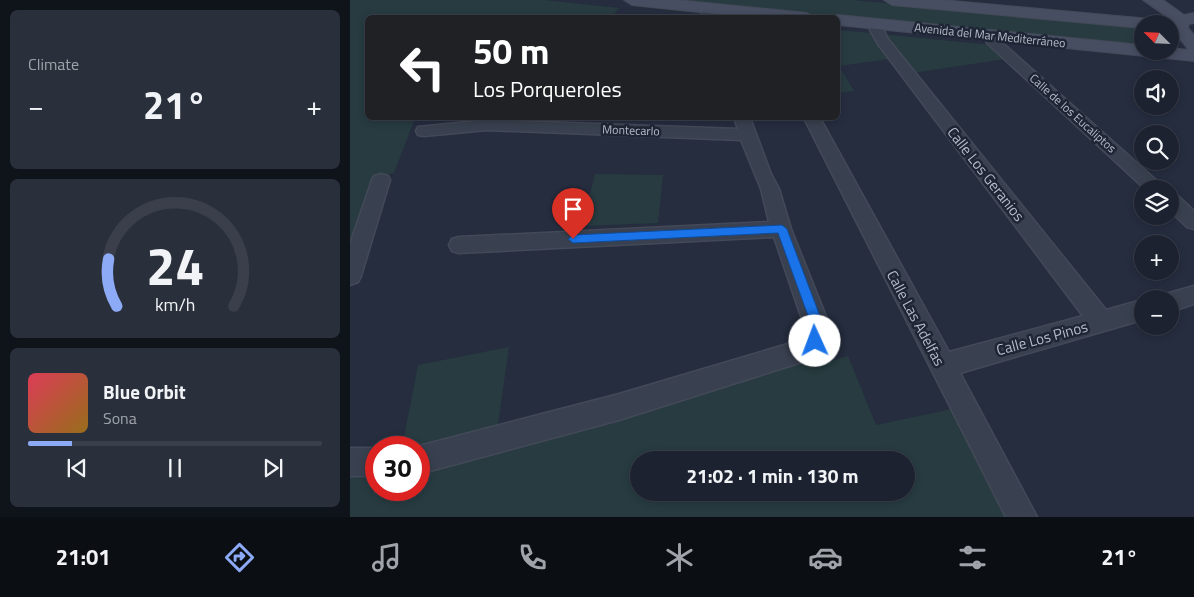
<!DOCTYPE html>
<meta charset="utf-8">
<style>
:root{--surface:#1c222f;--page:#292f3b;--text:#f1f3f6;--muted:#a0a4aa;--line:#3a3f4b;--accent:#8daaf7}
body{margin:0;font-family:"Titillium Web",sans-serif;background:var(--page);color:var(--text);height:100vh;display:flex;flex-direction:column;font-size:19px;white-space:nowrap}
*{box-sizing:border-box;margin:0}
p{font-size:16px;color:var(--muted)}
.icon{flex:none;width:28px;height:28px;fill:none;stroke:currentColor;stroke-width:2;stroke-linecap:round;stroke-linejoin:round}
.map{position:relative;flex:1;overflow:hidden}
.drawer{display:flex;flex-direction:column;gap:10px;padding:10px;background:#0f131a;width:350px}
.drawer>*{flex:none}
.guide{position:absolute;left:15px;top:15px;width:475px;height:105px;border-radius:8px;box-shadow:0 2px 8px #0003,0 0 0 1px var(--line);background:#202124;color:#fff;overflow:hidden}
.needle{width:32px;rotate:294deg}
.fabs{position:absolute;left:784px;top:15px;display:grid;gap:10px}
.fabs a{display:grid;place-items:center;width:45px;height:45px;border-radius:50%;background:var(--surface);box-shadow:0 2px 8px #0003,0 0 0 1px var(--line);font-size:25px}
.speed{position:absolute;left:15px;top:436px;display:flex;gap:10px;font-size:25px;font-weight:700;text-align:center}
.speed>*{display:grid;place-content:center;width:65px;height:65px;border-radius:50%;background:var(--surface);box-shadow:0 2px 8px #0003,0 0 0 1px var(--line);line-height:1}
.speed .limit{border:8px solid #d22;background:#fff;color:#111}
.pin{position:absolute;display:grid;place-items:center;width:42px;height:42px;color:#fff;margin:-51px -21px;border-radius:50% 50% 50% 0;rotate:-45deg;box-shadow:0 0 5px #0007}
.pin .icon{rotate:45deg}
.me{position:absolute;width:55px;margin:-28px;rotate:358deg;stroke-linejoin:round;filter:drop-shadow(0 0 4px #0008)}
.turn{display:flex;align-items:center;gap:18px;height:105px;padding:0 25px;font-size:22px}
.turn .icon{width:65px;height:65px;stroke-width:2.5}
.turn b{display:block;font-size:35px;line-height:42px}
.big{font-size:38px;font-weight:700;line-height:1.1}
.drawer .card{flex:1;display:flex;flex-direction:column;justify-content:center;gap:8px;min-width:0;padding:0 18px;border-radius:8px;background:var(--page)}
.drawer .dial{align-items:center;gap:0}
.dial svg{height:130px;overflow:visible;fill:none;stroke:var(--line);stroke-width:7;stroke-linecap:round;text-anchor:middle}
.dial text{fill:var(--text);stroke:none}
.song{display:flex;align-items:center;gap:15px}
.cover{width:60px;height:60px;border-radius:8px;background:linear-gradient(135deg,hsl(350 70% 55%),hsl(40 70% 35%))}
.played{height:5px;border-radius:2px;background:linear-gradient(90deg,var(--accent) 15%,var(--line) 15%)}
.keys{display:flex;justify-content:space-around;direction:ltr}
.heat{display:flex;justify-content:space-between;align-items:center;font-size:28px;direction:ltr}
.trip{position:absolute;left:280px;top:451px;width:285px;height:50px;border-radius:25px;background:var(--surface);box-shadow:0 2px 8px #0003,0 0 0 1px var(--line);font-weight:700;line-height:50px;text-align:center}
.menu{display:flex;height:80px;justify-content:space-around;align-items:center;background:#0b0e13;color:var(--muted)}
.menu .icon{width:35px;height:35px}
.menu .current{color:var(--accent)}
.menu b{font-size:22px;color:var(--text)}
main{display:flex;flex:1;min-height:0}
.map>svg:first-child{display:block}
</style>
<main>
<section class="drawer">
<div class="card"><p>Climate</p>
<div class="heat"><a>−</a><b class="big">21°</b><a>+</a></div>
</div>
<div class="card dial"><svg viewBox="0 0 100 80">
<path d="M14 69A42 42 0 1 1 86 69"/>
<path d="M14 69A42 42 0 0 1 9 40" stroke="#8daaf7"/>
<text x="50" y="56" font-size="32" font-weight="700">24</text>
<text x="50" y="72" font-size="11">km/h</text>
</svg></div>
<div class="card">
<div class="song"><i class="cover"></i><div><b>Blue Orbit</b><p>Sona</p></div></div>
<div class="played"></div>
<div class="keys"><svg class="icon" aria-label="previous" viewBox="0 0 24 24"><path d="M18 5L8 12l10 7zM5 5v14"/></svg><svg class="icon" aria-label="pause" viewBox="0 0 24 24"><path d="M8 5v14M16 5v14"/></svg><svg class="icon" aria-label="next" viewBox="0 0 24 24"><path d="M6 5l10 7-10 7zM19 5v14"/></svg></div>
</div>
</section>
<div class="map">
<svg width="844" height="517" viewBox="0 0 844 517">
<rect width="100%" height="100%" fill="#252d3f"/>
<path fill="#273b40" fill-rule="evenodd" d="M 0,0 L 194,0 L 269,8 L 261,18 L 131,14 L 122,18 L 18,18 L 18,118 L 65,118 L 44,173 L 23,177 L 0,250 Z
M 319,0 L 502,0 L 792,27 L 792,47 Z
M 488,30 L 522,33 L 539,59 L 489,66 L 504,91 L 488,93 Z
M 532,34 L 641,45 L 656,59 L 562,73 Z
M 245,174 L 313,175 L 308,223 L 232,226 Z
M 159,347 L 147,431 L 93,446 L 52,447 L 68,365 Z
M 498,356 L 526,425 L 602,409 L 655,517 L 0,517 L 0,467 L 26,469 L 26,490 L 69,490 L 69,472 L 465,358 L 478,362 ZM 289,460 L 556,460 L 556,492 L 289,492 Z"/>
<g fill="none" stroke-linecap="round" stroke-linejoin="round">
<g stroke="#434958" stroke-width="3">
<path id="street" d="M 358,4 L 364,8 L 363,18 L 351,18 L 352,8 Z
M 525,20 L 529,21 L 538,39 L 756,310 L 792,300 L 792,320 L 610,373 L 687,517 L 656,517 L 454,118 L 470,118 L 599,352 L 733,316 L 528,44 L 519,28 L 521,21 Z
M 641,31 L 646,32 L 648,39 L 816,189 L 795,189 L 637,43 L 634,35 Z
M 384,118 L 400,118 L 421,174 L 429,189 L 441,229 L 479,324 L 480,332 L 468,357 L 269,420 L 69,474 L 69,448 L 65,448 L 69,446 L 269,394 L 451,340 L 456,331 L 424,237 L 109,253 L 102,251 L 99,245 L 102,239 L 109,237 L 419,222 L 411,189 L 391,140 L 137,130 L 74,136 L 68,135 L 66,131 L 68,127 L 137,120 L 388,129 Z
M 31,174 L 38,176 L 40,180 L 11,276 L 8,282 L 0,285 L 0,244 L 22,180 L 24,176 Z
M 820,193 L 827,195 L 844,211 L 844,229 L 837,227 L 820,211 Z
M 844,286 L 844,304 L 820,312 L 820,299 L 810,299 L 812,295 Z
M 0,448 L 26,448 L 26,476 L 0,476 Z"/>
</g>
<g stroke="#434958" stroke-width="2">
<path id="secondary" d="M 274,0 L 327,0 L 457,13 L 465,18 L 406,18 L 282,5 Z
M 534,0 L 592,0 L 800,19 L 808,24 L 792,24 L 792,28 L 542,5 Z
M 793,0 L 813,0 L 834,15 L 844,13 L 844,23 L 839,24 L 838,28 L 844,35 L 844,61 L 488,25 L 488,18 L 482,18 L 488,15 L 792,45 L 792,51 L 820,51 L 820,48 L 839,50 L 822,29 L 823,21 Z"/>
</g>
<use href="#street" fill="#39404f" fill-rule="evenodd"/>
<use href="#secondary" fill="#474e62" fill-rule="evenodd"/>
</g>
<path fill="#1a73e8" stroke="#114b97" d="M 432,225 L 437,229 L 473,324 C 474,332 473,338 470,345 L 465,347 L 461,345 L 459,341 L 461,332 L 461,324 L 428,233 L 223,243 L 218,239 L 223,235 Z"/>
<g text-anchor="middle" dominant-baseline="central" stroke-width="5" stroke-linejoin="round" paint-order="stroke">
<g font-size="12" fill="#b6bbca" stroke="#1e2534">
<text transform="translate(640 35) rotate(6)">Avenida del Mar Mediterráneo</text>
<text transform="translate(723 113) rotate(42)">Calle de los Eucaliptos</text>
<text transform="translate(281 130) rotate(2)">Montecarlo</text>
</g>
<g font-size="15" fill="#b6bbca" stroke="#1e2534">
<text transform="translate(636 174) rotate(52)">Calle Los Geranios</text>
<text transform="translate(566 318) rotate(62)">Calle Las Adelfas</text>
<text transform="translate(692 338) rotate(-15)">Calle Los Pinos</text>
</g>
</g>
</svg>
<div class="fabs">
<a><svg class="needle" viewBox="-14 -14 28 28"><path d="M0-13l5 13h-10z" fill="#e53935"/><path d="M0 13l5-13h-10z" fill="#a0a4aa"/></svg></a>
<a><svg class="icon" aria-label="sound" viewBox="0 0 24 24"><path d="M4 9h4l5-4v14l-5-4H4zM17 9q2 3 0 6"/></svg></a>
<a><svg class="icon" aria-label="search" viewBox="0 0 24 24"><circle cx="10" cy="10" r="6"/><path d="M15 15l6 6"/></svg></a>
<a><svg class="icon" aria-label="layers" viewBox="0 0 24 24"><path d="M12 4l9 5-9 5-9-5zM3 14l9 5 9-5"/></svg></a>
<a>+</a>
<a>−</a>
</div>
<div class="speed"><div class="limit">30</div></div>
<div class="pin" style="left:223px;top:239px;background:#d93025"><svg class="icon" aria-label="arrive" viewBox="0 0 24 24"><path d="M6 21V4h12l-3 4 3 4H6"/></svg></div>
<svg class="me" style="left:465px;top:341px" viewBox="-20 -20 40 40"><circle r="19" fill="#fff"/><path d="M0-13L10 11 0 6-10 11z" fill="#1a73e8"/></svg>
<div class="trip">21:02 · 1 min · 130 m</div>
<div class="guide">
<div class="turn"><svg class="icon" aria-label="left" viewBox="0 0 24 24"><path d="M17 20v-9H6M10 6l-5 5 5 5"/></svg><div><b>50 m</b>Los Porqueroles</div></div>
</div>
</div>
</main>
<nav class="menu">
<b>21:01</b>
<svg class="icon current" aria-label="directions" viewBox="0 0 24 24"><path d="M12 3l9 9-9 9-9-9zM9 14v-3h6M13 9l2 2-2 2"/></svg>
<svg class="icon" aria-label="music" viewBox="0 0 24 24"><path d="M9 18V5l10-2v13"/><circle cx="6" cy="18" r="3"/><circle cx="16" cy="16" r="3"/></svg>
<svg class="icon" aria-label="phone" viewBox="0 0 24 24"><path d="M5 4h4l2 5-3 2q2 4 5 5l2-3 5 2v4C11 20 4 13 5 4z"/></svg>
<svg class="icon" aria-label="climate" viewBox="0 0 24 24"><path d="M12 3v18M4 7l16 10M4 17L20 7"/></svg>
<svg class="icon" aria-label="car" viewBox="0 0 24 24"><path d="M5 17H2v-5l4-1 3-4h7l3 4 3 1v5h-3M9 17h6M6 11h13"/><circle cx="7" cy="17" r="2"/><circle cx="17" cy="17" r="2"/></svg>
<svg class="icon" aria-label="filters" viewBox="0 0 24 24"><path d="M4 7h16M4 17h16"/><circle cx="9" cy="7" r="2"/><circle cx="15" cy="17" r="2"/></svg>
<b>21°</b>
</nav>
